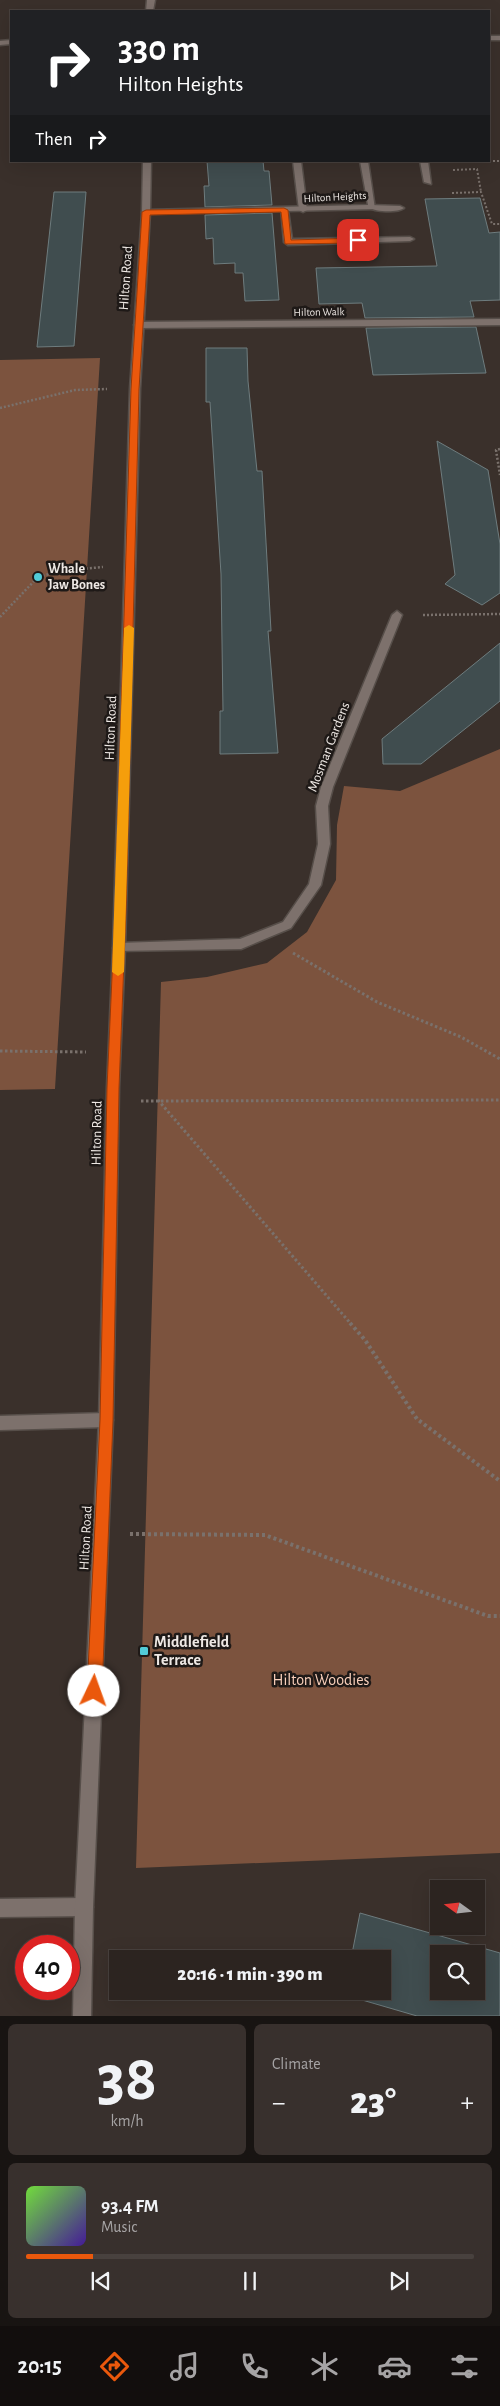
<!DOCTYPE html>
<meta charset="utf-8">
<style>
:root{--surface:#2c2420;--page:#38302d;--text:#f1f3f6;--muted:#a6a4a5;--line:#48413e;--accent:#ea580c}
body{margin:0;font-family:"Alegreya Sans",sans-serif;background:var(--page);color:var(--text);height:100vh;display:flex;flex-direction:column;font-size:19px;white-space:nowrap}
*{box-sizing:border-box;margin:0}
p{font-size:16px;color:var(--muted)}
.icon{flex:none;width:28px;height:28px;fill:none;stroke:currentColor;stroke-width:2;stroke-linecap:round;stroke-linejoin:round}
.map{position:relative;height:2016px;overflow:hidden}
.details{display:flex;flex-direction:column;gap:8px;padding:8px;background:#181412;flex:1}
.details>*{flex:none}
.hud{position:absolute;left:10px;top:10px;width:480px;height:152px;border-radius:0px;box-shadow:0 5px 20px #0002,0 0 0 1px var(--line);background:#202124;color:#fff;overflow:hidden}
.needle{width:32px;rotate:285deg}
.tools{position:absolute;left:430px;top:1880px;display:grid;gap:10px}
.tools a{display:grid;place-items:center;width:55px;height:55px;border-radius:0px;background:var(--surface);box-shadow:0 5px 20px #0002,0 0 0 1px var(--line);font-size:25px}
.speed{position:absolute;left:15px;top:1935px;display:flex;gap:10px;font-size:25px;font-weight:700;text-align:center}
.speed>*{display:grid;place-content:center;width:65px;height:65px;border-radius:50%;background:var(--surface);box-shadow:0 5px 20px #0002,0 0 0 1px var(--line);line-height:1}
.speed .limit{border:8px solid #d22;background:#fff;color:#111}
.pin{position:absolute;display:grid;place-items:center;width:42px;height:42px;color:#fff;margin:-21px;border-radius:10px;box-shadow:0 2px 8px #0006}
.me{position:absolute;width:55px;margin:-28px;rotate:3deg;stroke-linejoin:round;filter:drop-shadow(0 0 4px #0008)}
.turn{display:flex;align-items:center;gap:18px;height:105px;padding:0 25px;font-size:22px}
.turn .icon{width:65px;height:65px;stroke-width:2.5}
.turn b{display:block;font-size:35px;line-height:42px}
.then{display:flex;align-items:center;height:48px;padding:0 25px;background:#0003;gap:10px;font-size:19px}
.big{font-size:38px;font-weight:800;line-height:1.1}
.details .card{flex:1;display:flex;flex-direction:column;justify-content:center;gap:8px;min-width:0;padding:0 18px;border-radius:8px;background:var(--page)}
.details .dial{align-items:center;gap:0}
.dial b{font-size:65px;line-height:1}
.song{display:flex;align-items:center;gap:15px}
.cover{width:60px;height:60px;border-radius:8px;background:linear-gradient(135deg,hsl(100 70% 55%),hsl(260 70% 35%))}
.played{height:5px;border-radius:2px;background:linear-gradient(90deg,var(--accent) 15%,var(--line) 15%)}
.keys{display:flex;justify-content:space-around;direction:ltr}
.heat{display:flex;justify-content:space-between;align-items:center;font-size:28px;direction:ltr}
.details .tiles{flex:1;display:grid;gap:8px;grid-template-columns:1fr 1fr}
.card:last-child{grid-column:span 2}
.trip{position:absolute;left:109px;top:1950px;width:282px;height:50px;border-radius:0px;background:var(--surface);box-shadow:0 5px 20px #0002,0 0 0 1px var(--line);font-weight:800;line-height:50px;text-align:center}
.tabs{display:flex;height:80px;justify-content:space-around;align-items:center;background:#120e0d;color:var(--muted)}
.tabs .icon{width:35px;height:35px}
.tabs .current{color:var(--accent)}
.tabs b{font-size:22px;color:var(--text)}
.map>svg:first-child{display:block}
</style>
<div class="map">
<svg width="500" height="2016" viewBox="0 0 500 2016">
<rect width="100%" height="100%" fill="#3a302b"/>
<path fill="#7c533e" d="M 100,358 L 55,1089 L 0,1090 L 0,360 Z
M 500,749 L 500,1853 L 136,1868 L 161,982 L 207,977 L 267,963 L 307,932 L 336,880 L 337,825 L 344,786 L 400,791 Z"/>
<path fill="#404d4f" stroke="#6e7c7e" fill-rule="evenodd" d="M 207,161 L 263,161 L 264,171 L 269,171 L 272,205 L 205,207 L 204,186 L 209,186 Z
M 54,192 L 86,192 L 74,346 L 37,347 Z
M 480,198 L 489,233 L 500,232 L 500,300 L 470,301 L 474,317 L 365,318 L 362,303 L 319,304 L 316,268 L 437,266 L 425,199 Z
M 272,213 L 279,300 L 245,301 L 243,273 L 235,273 L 235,263 L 214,264 L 213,238 L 206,239 L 205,215 Z
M 476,327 L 486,373 L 373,375 L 366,328 Z
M 206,348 L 247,348 L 248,381 L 257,471 L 262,471 L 271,631 L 268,631 L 278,753 L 220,754 L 220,711 L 223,711 L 221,574 L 210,402 L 206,402 Z
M 437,441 L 488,470 L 500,544 L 500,593 L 482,605 L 445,584 L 455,575 Z
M 500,643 L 500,701 L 421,764 L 383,764 L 382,739 Z
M 360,1913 L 500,1953 L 500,2016 L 417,2016 L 345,1995 L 345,1991 L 382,1991 L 382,1959 L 351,1959 ZM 439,1954 L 476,1954 L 476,1991 L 439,1991 Z"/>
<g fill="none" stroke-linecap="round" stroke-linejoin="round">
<g stroke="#564e49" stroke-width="3">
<path id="service" d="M 293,161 L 301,161 L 307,210 L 303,212 L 299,210 Z
M 420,161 L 428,161 L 431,184 L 424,182 Z
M 369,205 L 400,206 L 404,208 C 397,213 375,212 368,207 Z
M 281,208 L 288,210 L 292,239 L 410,237 L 414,239 L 410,241 L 288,245 L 284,242 Z"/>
</g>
<g stroke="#564e49" stroke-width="3">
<path id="minor" d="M 360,161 L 368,161 L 375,209 L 146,214 L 142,212 L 146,210 L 368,205 Z
M 500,319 L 500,325 L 138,328 L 134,325 L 138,322 Z
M 397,611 L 402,615 L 333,787 L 328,806 L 330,844 L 321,885 L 291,928 L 241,949 L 115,951 L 113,948 L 115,945 L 119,943 L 240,939 L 283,922 L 309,884 L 318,844 L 316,806 L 321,787 L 392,615 Z
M 106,1413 L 111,1415 L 113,1420 L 111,1425 L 106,1427 L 0,1430 L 0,1416 Z
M 84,1898 L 90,1901 L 93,1907 L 90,1913 L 84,1916 L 0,1917 L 0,1899 Z"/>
</g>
<g stroke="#564e49" stroke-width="3">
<path id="tertiary" d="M 147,0 L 155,0 L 153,11 L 146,11 Z
M 489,36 L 500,36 L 500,40 L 489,40 Z
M 11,40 L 11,44 L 0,45 L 0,41 Z
M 143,161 L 151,161 L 150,212 L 140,389 L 125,948 L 119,1087 L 113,1420 L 93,1907 L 91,2016 L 73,2016 L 75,1907 L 99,1420 L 107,1087 L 113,948 L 130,389 L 142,212 Z"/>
</g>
<path stroke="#7a716c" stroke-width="2" stroke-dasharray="2 2" stroke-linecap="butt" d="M 489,161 L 500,161
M 450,162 L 472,161
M 453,170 L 477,169 L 481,192
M 452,193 L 481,192 L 492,224 L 500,224"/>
<path stroke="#7a716c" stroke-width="2.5" stroke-dasharray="2 2" stroke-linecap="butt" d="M 0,408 L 75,390 L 107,389
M 500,449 L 496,450 L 500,475
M 423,615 L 500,614
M 0,617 L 38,577 L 60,571 L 103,567"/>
<path stroke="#7a716c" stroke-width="3" stroke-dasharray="2.5 2.5" stroke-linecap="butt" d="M 293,953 L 377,1002 L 461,1037 L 500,1059
M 0,1051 L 86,1052
M 158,1100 L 351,1324
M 141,1101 L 500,1100"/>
<path stroke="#7a716c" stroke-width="4" stroke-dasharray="3 3" stroke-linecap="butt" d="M 350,1323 L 365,1340 L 417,1419 L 500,1481
M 130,1534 L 265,1535 L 488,1616 L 500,1616"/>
<use href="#service" fill="#7d716c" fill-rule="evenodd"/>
<use href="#minor" fill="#7d716c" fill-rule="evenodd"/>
<use href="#tertiary" fill="#7d716c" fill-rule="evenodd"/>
</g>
<path fill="#ea580c" stroke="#983908" d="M 284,208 L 288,210 L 291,240 L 358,238 L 361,240 L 358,243 L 285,244 L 281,212 L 150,215 L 139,389 L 126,910 L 119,1088 L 113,1420 L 102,1691 L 99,1696 L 94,1698 L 89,1696 L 87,1691 L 100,1420 L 107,1088 L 115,910 L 131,389 L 142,212 L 146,210 Z"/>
<path fill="#f59e0b" d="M 129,625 L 134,628 L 124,972 L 118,976 L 112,972 L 124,628 Z"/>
<g fill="#52cbd7" stroke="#1e1917" stroke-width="2">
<circle cx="38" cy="577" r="5"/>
<rect x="139" y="1646" width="10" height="10" rx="2.5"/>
</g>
<g text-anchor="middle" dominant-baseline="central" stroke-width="5" stroke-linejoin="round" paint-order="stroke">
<g font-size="11" fill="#eee8e4" stroke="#1e1917">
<text transform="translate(335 197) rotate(-3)">Hilton Heights</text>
<text transform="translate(319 312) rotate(-1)">Hilton Walk</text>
</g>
<g font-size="14" fill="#eee8e4" stroke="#1e1917">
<text transform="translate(126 278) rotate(-86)">Hilton Road</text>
<text transform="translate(111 728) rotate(-88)">Hilton Road</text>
<text transform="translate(329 747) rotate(-69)">Mosman Gardens</text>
<text transform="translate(97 1133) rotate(-89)">Hilton Road</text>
<text transform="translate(86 1538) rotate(-87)">Hilton Road</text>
</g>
<g font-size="14" font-weight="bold" fill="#eee8e4" stroke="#1e1917" text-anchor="start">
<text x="48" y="569">Whale<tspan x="48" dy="16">Jaw Bones</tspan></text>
</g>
<g font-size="16" font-weight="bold" fill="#eee8e4" stroke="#1e1917" text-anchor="start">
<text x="154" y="1642">Middlefield<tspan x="154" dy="18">Terrace</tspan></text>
</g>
<g font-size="16" fill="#fad0bb" stroke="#1e1917">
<text x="321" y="1680">Hilton Woodies</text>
</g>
</g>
</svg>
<div class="tools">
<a><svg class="needle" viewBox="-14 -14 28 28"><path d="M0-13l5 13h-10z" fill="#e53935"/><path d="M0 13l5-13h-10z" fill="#a6a4a5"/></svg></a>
<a><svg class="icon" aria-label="search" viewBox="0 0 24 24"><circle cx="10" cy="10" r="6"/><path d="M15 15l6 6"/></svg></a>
</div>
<div class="speed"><div class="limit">40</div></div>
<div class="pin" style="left:358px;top:240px;background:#d93025"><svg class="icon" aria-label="arrive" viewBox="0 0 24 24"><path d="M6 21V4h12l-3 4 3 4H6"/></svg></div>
<svg class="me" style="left:94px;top:1691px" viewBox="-20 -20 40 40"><circle r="19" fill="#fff"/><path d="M0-13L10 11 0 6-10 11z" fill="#ea580c"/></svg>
<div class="trip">20:16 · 1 min · 390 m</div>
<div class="hud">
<div class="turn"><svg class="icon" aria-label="right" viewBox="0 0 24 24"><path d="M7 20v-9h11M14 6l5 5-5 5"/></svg><div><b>330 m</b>Hilton Heights</div></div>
<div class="then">Then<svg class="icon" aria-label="right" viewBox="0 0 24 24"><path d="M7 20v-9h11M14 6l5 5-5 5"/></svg></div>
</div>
</div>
<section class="details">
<div class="tiles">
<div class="card dial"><b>38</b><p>km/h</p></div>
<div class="card"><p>Climate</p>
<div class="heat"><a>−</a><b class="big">23°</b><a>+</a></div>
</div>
<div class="card">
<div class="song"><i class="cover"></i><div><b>93.4 FM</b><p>Music</p></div></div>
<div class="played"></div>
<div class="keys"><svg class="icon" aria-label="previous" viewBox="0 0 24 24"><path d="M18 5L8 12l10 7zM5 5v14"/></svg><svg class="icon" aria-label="pause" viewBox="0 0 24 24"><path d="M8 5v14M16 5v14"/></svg><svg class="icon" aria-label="next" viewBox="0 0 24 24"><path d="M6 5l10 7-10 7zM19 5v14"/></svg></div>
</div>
</div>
</section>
<nav class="tabs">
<b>20:15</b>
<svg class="icon current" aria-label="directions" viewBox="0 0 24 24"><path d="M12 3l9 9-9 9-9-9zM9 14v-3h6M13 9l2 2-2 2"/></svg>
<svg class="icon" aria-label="music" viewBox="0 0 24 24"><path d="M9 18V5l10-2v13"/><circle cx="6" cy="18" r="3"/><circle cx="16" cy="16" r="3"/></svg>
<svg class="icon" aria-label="phone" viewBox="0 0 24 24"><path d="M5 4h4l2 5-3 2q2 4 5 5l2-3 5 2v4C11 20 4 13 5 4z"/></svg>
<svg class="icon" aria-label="climate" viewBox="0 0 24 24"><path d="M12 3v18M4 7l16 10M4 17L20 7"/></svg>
<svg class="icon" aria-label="car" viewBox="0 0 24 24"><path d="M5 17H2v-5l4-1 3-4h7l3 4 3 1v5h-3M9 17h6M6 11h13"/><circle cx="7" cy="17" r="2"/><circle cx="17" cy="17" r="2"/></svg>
<svg class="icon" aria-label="filters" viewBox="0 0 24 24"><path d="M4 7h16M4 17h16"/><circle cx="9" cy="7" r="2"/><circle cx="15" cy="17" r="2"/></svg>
</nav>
